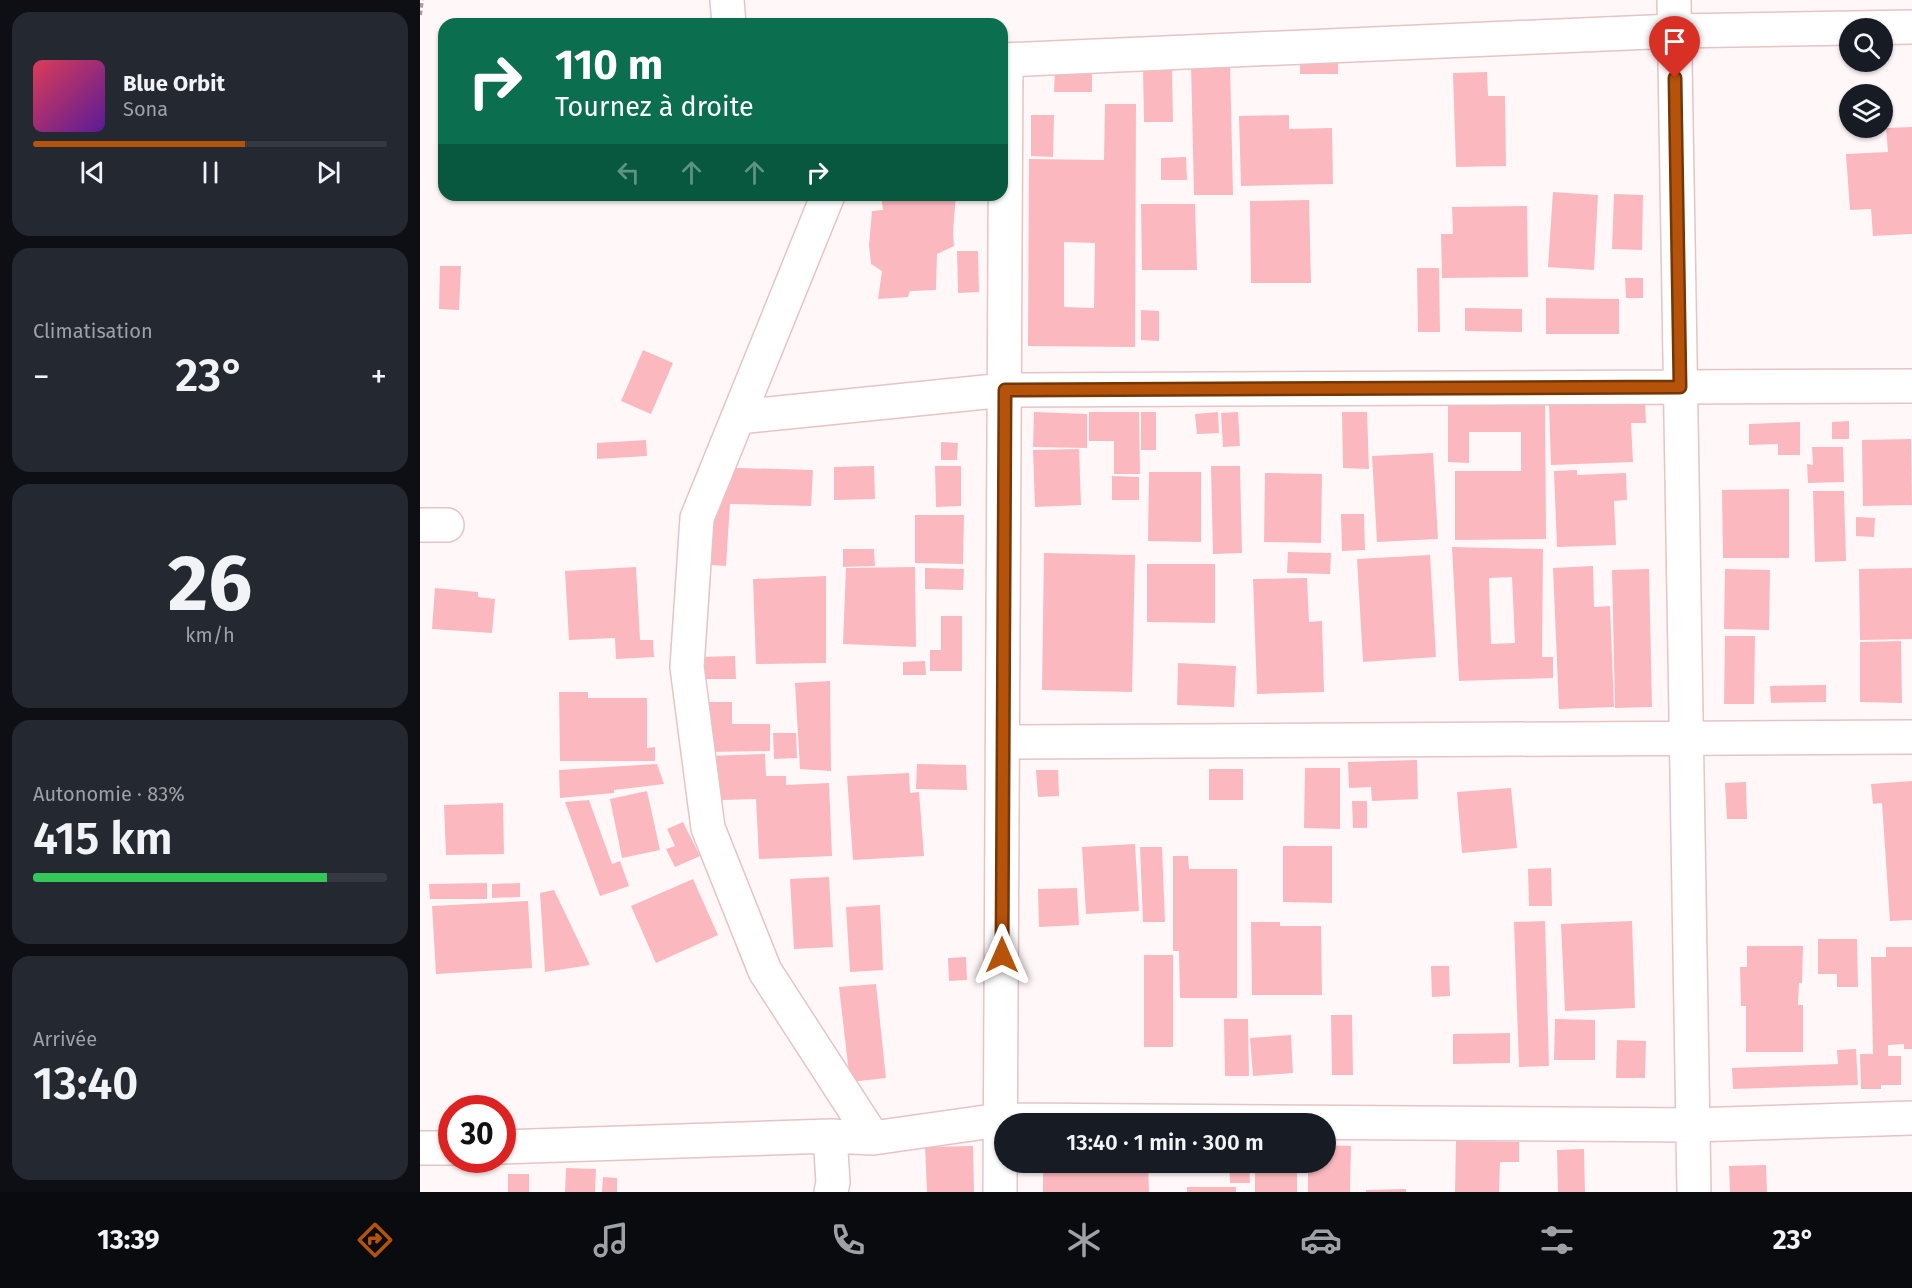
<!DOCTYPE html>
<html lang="fr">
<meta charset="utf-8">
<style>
:root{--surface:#171b24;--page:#242831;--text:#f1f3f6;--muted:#9ea1a6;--line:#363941;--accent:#b45309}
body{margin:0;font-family:"Fira Sans",sans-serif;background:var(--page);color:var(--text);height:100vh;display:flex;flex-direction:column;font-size:22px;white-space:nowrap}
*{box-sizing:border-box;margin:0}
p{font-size:20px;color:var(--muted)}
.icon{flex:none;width:33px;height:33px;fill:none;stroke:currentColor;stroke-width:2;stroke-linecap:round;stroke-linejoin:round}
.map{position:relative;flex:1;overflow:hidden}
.details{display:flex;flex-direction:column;gap:12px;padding:12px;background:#0d0f14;width:420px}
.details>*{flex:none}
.top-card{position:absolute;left:18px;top:18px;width:570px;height:183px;border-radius:18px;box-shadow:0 2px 4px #0004;background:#0b6e4f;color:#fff;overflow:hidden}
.tools{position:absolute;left:1419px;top:18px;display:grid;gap:12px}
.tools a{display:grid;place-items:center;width:54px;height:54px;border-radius:50%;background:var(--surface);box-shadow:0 2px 4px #0004;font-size:30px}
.speed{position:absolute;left:18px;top:1095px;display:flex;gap:12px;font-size:30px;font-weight:700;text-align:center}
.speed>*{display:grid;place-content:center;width:78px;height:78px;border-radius:50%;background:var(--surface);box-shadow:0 2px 4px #0004;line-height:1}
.speed .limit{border:9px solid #d22;background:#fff;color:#111}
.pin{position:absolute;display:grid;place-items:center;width:51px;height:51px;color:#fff;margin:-62px -26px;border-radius:50% 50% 50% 0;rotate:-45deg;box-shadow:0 0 6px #0007}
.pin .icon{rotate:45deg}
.me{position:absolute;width:66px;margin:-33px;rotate:0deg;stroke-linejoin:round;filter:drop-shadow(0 0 4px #0008)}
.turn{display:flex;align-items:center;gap:21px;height:126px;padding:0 18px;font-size:27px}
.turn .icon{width:78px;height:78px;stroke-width:2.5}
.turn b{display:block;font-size:42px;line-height:51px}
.lanes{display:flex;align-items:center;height:57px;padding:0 18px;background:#0003;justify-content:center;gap:30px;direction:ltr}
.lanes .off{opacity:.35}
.big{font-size:45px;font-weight:600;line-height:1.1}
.details .tile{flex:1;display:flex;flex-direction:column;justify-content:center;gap:9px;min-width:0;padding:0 21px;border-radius:18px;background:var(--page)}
.details .dial{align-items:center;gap:0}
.dial b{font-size:78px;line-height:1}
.song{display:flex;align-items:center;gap:18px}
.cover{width:72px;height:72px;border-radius:9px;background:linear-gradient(135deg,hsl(350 70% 55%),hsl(270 70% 35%))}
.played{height:6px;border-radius:3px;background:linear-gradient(90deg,var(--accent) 60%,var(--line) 60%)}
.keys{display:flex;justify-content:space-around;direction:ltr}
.heat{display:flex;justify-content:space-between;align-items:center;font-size:33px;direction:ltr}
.charge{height:9px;border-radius:4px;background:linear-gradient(90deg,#34c759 83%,var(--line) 0)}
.trip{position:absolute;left:574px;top:1113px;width:342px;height:60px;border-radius:30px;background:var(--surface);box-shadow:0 2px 4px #0004;font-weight:600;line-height:60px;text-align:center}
.dock{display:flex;height:96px;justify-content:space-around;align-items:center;background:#090b0e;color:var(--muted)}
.dock .icon{width:42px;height:42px}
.dock .active{color:var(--accent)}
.dock b{font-size:27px;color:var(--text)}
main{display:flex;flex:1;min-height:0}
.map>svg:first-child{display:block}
</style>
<main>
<section class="details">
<div class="tile">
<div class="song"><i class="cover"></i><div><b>Blue Orbit</b><p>Sona</p></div></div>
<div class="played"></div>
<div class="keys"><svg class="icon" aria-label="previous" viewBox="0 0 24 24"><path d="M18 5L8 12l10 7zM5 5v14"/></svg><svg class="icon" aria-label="pause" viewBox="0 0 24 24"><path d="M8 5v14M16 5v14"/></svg><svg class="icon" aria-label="next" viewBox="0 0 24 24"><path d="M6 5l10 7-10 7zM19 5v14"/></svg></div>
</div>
<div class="tile"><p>Climatisation</p>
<div class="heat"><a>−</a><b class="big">23°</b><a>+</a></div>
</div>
<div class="tile dial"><b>26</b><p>km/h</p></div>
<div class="tile"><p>Autonomie · 83%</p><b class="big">415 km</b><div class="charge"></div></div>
<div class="tile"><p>Arrivée</p><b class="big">13:40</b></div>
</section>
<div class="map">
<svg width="1492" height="1192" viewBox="0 0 1492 1192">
<rect width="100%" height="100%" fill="#fff7f8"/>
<path fill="#fbb9bf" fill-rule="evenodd" d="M 880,50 L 918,50 L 918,74 L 880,74 Z
M 810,62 L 813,195 L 774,195 L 771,63 Z
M 723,67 L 752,67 L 753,122 L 724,122 Z
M 635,70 L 672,71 L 672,92 L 634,92 Z
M 1067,72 L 1068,96 L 1085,96 L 1086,166 L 1036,167 L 1033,73 Z
M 685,104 L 716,104 L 715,347 L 608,346 L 609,159 L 684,160 ZM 644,242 L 675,243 L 674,308 L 644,307 Z
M 611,115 L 634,115 L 633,157 L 611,156 Z
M 869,115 L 869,129 L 912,128 L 913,184 L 821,186 L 819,116 Z
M 1492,127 L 1492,234 L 1453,236 L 1451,209 L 1430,210 L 1426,154 L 1468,152 L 1466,128 Z
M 766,157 L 767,180 L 741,180 L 741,158 Z
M 1133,192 L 1178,195 L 1174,270 L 1128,267 Z
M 1194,194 L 1223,195 L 1222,250 L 1192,249 Z
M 463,195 L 536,195 L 533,232 L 534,246 L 517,254 L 516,290 L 490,291 L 488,297 L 458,299 L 462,271 L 451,264 L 449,245 L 452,211 L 463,210 L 461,196 Z
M 889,200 L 891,283 L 831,283 L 830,201 Z
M 721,204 L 775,204 L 777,270 L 722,270 Z
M 1107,206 L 1108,277 L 1022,278 L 1021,234 L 1033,234 L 1032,207 Z
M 537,251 L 558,251 L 559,292 L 538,293 Z
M 20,266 L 41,266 L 39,310 L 19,309 Z
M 997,268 L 1019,268 L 1020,332 L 998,332 Z
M 1205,278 L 1223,278 L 1223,298 L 1206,298 Z
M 1126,298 L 1199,299 L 1199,334 L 1126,334 Z
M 1045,308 L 1102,309 L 1102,332 L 1045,331 Z
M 721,310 L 739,311 L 739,341 L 721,340 Z
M 223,350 L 253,363 L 231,414 L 201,401 Z
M 1125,397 L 1126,539 L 1035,540 L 1035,471 L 1101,471 L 1101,432 L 1049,432 L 1049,463 L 1028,462 L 1028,398 Z
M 1225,400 L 1226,423 L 1211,423 L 1213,462 L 1131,465 L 1129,402 Z
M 614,412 L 667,414 L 667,448 L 613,447 Z
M 669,412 L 719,412 L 720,474 L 694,474 L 694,441 L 669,441 Z
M 721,412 L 736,412 L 736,450 L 721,450 Z
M 798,412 L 799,433 L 777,434 L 775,414 Z
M 818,412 L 820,446 L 803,447 L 801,413 Z
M 922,412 L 947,412 L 949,469 L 923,468 Z
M 1429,421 L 1429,439 L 1412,439 L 1412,422 Z
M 1380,422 L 1380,455 L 1358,455 L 1358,444 L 1329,445 L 1329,424 Z
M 1491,439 L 1492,505 L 1443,506 L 1442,440 Z
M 226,440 L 227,456 L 177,459 L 177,443 Z
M 521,442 L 538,443 L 537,460 L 521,460 Z
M 1392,447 L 1423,447 L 1424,482 L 1388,483 L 1387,464 L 1393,465 Z
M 659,449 L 661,505 L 615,507 L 613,450 Z
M 1013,453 L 1018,539 L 957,542 L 952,456 Z
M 454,466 L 455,499 L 414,500 L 414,467 Z
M 515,466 L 541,466 L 541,506 L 516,507 Z
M 791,466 L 820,466 L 822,553 L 793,554 Z
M 282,467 L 393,470 L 391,506 L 310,504 L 306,566 L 277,564 Z
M 1157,470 L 1157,475 L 1206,473 L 1207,500 L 1194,501 L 1196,545 L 1137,547 L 1134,471 Z
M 729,472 L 781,472 L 781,542 L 728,541 Z
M 845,473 L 902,474 L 901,543 L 844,542 Z
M 692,476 L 719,477 L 719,500 L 692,500 Z
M 1369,489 L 1369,558 L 1303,558 L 1302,490 Z
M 1393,491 L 1424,491 L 1426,561 L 1395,562 Z
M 921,514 L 944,514 L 945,550 L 922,551 Z
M 495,515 L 544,515 L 543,564 L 495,563 Z
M 1436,517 L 1455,518 L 1454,537 L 1436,536 Z
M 1032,547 L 1123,549 L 1122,657 L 1133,657 L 1133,678 L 1039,681 ZM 1092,577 L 1095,643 L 1071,644 L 1069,578 Z
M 423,549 L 454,549 L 455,566 L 423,567 Z
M 868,552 L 911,553 L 910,574 L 867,573 Z
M 624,553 L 715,555 L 712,692 L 622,690 Z
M 1010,555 L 1016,657 L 943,662 L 937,559 Z
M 727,564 L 795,564 L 795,623 L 727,622 Z
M 1173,566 L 1174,607 L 1190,606 L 1194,707 L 1139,709 L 1133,568 Z
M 216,567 L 220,640 L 233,640 L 234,657 L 196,659 L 195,638 L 149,640 L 145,571 Z
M 495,567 L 496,647 L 423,644 L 426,568 Z
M 505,568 L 544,569 L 543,590 L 505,589 Z
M 1492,568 L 1492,639 L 1440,640 L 1439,569 Z
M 1229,569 L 1232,707 L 1195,708 L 1192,570 Z
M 1305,569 L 1350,570 L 1349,630 L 1304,629 Z
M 406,576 L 406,663 L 336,664 L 333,579 Z
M 887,578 L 889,622 L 902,621 L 904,692 L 837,694 L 833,579 Z
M 15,588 L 58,592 L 58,597 L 75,599 L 72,633 L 12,629 Z
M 521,616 L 542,616 L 542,671 L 510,671 L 510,650 L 521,650 Z
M 1305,636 L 1335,636 L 1334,704 L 1304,704 Z
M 1481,641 L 1482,703 L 1440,702 L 1440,642 Z
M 315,656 L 316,679 L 281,679 L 280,657 Z
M 505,661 L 506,675 L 483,675 L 483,662 Z
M 758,663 L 816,666 L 814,707 L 757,705 Z
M 410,681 L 411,771 L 380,769 L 375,683 Z
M 1406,685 L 1406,702 L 1351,703 L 1350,686 Z
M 139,692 L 168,692 L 168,698 L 227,698 L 227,748 L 235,747 L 235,761 L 140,761 Z
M 288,702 L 312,702 L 312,724 L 350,724 L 350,751 L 289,752 Z
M 353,733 L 376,733 L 377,758 L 354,759 Z
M 345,754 L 346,776 L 366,776 L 366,785 L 409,783 L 412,856 L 339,859 L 336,799 L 302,800 L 288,756 Z
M 997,760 L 998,799 L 952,801 L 951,787 L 929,788 L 928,762 Z
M 237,764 L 244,784 L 194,790 L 194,793 L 140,798 L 139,770 Z
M 497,764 L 546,765 L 547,790 L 496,789 Z
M 885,768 L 920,768 L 920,829 L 884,828 Z
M 789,769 L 823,769 L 823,800 L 789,800 Z
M 616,770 L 638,770 L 639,796 L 618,797 Z
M 489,773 L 490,793 L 499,792 L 504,856 L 433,860 L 427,776 Z
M 1492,781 L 1492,920 L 1470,921 L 1462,803 L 1453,804 L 1451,784 Z
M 1326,782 L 1327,819 L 1307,819 L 1305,783 Z
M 1091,788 L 1097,848 L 1042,853 L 1037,792 Z
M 227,791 L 240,850 L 202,858 L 190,799 Z
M 169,800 L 192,864 L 200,861 L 209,886 L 180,896 L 145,802 Z
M 932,801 L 947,801 L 947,828 L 933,828 Z
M 83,803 L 84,854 L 26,855 L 24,805 Z
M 263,822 L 280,856 L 255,867 L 246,849 L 255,846 L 247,829 Z
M 715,844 L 719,911 L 666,914 L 662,847 Z
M 863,846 L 912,846 L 912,903 L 863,902 Z
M 720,847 L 742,847 L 745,922 L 723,922 Z
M 753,856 L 768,856 L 769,869 L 817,869 L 817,998 L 760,998 L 759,951 L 753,951 Z
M 1131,868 L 1132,906 L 1109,906 L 1108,869 Z
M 409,877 L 413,947 L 374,949 L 370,879 Z
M 273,879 L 298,935 L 236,963 L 211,906 Z
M 67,883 L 67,899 L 10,899 L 9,884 Z
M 100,883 L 100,897 L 72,898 L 72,884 Z
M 657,888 L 659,925 L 619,927 L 618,889 Z
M 134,890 L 170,965 L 125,972 L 120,893 Z
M 108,901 L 112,968 L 16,974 L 12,906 Z
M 460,905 L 463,970 L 430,972 L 426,907 Z
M 1125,921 L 1129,1066 L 1099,1067 L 1094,922 Z
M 1212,921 L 1215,1008 L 1145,1011 L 1141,924 Z
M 831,922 L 860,922 L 860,926 L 901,926 L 902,995 L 832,995 Z
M 1398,939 L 1437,939 L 1438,987 L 1417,987 L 1417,974 L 1398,974 Z
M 1327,946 L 1383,946 L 1382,983 L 1379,983 L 1378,1005 L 1383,1005 L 1383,1052 L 1326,1052 L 1326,1006 L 1321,1006 L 1320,967 L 1327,967 Z
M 1466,947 L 1492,947 L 1492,1049 L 1484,1049 L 1484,1044 L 1468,1045 L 1468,1056 L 1481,1056 L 1481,1085 L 1461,1085 L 1461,1089 L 1441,1089 L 1440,1054 L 1453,1054 L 1451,957 L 1466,957 Z
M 724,955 L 753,955 L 753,1047 L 724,1047 Z
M 546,957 L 547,980 L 529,981 L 528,958 Z
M 1011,966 L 1029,966 L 1030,996 L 1012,997 Z
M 456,984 L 466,1078 L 430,1082 L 419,987 Z
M 911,1015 L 932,1015 L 933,1075 L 912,1075 Z
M 804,1019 L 828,1019 L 829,1076 L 805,1076 Z
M 1135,1019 L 1175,1020 L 1175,1060 L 1134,1060 Z
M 1090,1033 L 1090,1063 L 1033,1064 L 1033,1034 Z
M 871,1035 L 873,1073 L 833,1076 L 830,1038 Z
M 1197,1040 L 1226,1041 L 1225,1078 L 1196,1078 Z
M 1436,1049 L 1438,1085 L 1313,1089 L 1312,1068 L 1418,1064 L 1417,1050 Z
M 1036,1141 L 1099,1142 L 1099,1162 L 1080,1162 L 1079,1192 L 1035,1192 Z
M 906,1145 L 931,1146 L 930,1192 L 888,1192 L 888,1162 L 906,1162 Z
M 553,1146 L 554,1192 L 507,1192 L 505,1147 Z
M 1164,1149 L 1165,1192 L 1138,1192 L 1137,1150 Z
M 623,1162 L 728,1162 L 729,1192 L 623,1192 Z
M 809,1162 L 829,1162 L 830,1183 L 810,1183 Z
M 835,1162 L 877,1162 L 877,1192 L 835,1192 Z
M 1346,1165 L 1347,1192 L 1310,1192 L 1309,1166 Z
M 146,1168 L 176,1169 L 175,1192 L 145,1192 Z
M 88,1174 L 109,1174 L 109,1192 L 88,1192 Z
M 183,1177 L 197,1178 L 197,1192 L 182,1192 Z
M 767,1187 L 816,1187 L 816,1192 L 767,1192 Z
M 986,1189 L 986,1192 L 946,1192 L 946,1190 Z"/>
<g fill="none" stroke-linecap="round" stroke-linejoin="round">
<g stroke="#e6c4c6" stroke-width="36">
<path id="minor" d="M 307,0 L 309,24
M 1254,0 L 1274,1192
M 582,60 L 1254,31 L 1492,27
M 408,195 L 277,518 L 267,667 L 288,828 L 345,971 L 453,1138
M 318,417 L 585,390 L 1492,386
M 0,525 L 27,525
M 583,742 L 1492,737
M 410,1136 L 413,1182 L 411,1192
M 82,1147 L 410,1136 L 453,1138 L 580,1120 L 1272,1125 L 1492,1118
M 0,1148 L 32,1148
M 580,1192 L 586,60"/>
</g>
<path stroke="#a69d9e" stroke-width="4" stroke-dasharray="4.5 3" stroke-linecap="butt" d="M 0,15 L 2,0"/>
<use href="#minor" stroke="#fff" stroke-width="33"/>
</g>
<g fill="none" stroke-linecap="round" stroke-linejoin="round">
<g stroke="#753606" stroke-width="15">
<path id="route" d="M 582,955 L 585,390 L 1260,387 L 1255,78"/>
</g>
<use href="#route" stroke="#b45309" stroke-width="10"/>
</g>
</svg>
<div class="tools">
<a><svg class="icon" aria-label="search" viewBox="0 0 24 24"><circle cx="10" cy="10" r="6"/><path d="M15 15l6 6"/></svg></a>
<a><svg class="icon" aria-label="layers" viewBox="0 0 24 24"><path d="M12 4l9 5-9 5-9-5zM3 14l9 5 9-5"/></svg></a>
</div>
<div class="speed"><div class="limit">30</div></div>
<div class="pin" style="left:1255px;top:78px;background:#d93025"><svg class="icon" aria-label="arrive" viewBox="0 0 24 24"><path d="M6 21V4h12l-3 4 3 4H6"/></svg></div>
<svg class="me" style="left:582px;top:955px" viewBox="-20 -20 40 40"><path d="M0-17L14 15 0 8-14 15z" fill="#b45309" stroke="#fff" stroke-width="4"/></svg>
<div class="trip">13:40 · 1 min · 300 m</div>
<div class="top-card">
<div class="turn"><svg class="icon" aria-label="right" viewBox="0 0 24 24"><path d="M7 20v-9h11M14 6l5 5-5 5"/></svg><div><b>110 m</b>Tournez à droite</div></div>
<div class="lanes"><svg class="icon off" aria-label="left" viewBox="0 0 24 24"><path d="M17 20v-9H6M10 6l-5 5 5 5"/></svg><svg class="icon off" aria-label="ahead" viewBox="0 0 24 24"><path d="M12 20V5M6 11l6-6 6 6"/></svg><svg class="icon off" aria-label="ahead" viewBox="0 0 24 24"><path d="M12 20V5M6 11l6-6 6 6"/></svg><svg class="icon" aria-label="right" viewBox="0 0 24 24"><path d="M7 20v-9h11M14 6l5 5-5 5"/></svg></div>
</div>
</div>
</main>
<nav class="dock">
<b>13:39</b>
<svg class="icon active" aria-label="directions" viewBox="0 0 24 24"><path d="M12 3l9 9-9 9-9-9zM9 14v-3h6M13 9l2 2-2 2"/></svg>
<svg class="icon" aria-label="music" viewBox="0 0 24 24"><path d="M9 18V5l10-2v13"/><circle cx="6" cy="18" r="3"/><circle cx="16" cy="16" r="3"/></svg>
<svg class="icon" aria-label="phone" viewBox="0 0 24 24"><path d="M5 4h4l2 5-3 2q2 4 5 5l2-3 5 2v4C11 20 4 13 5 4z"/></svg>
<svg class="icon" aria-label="climate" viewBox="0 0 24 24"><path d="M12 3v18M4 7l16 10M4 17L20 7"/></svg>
<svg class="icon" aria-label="car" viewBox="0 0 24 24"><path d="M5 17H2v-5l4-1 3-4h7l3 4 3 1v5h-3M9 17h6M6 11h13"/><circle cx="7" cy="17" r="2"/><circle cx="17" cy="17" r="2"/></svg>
<svg class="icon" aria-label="filters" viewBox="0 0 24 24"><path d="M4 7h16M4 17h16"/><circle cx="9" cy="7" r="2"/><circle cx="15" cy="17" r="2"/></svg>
<b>23°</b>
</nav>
